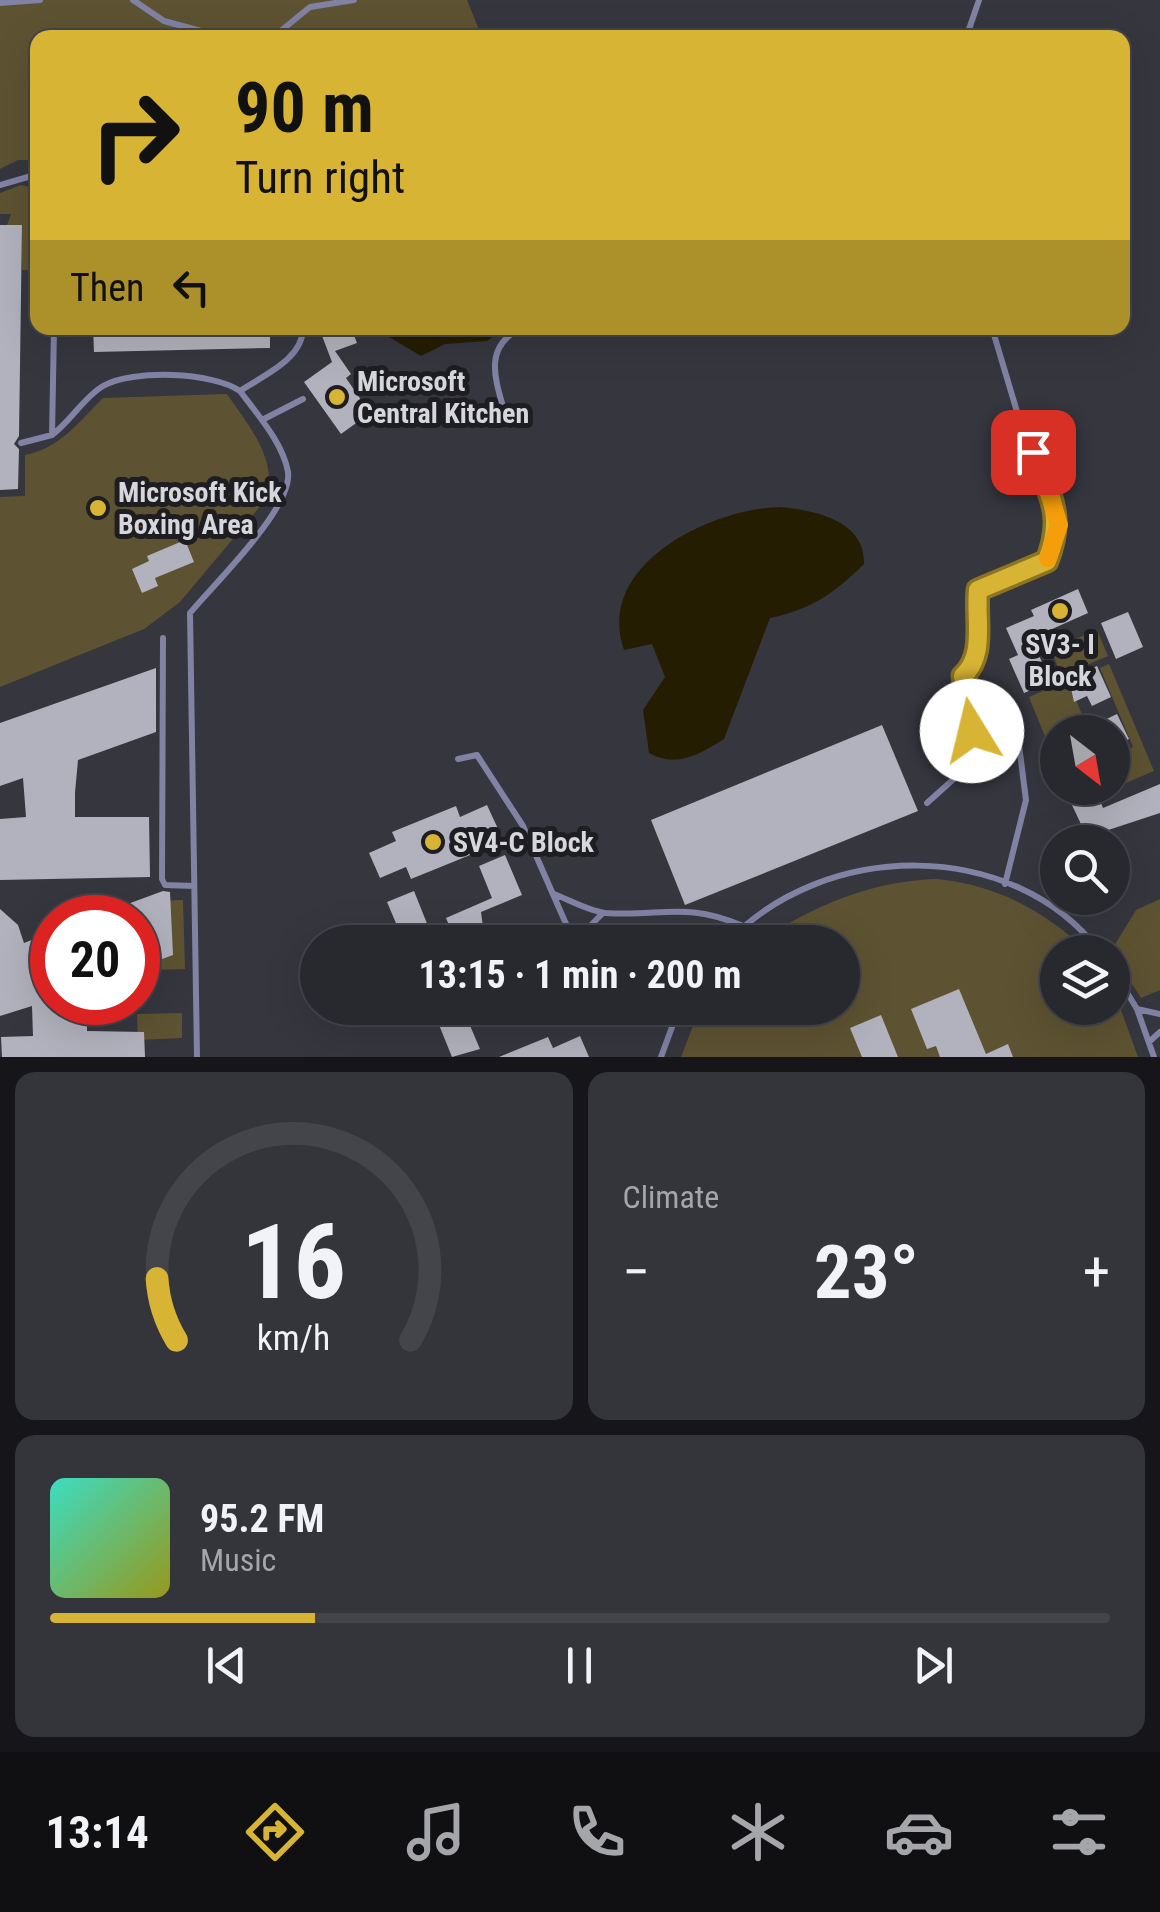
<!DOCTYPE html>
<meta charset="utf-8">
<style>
:root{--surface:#28282f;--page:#34343b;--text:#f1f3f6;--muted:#a5a6aa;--line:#44444b;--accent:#d7b434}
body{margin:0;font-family:"Roboto Condensed",sans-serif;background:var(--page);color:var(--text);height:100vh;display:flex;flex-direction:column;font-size:38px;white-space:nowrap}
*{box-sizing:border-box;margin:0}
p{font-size:32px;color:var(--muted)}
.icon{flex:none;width:55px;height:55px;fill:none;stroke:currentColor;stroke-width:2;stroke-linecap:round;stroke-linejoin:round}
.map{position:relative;height:1057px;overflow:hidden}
.panel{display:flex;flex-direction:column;gap:15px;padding:15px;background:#16161a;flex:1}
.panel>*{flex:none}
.top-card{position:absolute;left:30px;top:30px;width:1100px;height:305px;border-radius:20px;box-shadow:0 10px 40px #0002,0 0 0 2px var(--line);background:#d7b434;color:#111;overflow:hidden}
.needle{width:65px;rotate:149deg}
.buttons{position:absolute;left:1040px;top:715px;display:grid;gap:20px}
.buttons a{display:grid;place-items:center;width:90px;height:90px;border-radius:50%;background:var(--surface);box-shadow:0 10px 40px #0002,0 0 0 2px var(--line);font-size:50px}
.speed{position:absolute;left:30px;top:895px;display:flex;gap:20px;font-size:50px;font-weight:700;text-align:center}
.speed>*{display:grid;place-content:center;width:130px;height:130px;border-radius:50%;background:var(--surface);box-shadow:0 10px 40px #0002,0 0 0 2px var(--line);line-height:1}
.speed .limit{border:15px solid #d22;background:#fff;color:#111}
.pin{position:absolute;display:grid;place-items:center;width:85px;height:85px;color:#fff;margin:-42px;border-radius:20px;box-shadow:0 5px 15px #0006}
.me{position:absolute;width:110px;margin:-55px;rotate:351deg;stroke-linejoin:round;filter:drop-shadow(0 0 8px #0008)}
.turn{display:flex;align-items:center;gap:35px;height:210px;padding:0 40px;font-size:45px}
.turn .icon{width:130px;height:130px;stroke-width:2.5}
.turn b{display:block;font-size:70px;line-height:85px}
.then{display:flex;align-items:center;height:95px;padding:0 40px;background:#0003;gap:20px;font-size:38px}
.big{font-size:75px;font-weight:700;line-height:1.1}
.panel .tile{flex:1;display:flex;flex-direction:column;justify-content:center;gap:15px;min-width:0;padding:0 35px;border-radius:20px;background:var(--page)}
.panel .dial{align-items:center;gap:0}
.dial svg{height:260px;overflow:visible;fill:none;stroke:var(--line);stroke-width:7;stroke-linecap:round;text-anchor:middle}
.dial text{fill:var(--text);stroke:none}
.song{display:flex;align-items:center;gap:30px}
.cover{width:120px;height:120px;border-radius:15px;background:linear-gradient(135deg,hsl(170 70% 55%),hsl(60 70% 35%))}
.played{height:10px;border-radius:5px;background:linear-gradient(90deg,var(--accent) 25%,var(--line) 25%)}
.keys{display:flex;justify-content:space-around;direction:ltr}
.heat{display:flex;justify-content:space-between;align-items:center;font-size:55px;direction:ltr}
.panel .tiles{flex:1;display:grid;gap:15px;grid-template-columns:1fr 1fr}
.tile:last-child{grid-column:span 2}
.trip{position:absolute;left:300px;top:925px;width:560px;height:100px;border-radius:50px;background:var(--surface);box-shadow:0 10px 40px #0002,0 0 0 2px var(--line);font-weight:700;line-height:100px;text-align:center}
.tab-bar{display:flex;height:160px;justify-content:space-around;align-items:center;background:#101013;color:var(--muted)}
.tab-bar .icon{width:70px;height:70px}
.tab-bar .current{color:var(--accent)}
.tab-bar b{font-size:45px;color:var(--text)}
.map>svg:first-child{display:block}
</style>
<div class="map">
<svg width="1160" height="1057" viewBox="0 0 1160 1057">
<rect width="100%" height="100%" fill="#36363f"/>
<path fill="#5d5332" d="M 0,0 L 467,0 L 482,37 L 38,38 L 37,160 L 18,160 L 0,169 Z
M 21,185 L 38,189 L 36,270 L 22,270 L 22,226 L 7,225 L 11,214 L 0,214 L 0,193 Z
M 227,394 C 249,426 276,457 268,497 L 180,602 L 144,629 L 0,687 L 0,497 L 25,496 L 25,455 C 59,449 80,421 103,398 Z
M 1097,630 L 1108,656 L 1061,676 L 1051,649 Z
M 1109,664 L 1154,771 L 1100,794 L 1098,788 L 1112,788 L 1113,756 L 1133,747 L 1100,668 Z
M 1068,680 L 1089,732 L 1058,732 L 1057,766 L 1029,697 Z
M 937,879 C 997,885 1045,911 1088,952 L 1058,952 L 1058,1008 L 1112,1008 L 1113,988 L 1138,1057 L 681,1057 L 700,1008 L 842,1008 L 842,942 L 760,942 C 812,905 873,881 937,879 Z
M 1160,899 L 1160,990 L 1141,998 L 1111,951 L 1136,910 Z
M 183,900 L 185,969 L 153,970 L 151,901 Z
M 182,1013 L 182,1038 L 138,1040 L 137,1014 Z"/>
<path fill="#251d02" d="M 374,328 L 506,328 L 487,341 L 445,344 L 421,356 Z
M 780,507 C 813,510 866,520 864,564 C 835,593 810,610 770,618 L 724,739 C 699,755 676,768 649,753 L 643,710 L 665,677 L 652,644 L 624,650 C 594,565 711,508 780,507 Z"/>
<path fill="#b1b2bd" d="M 0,225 L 22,225 L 19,436 L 14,444 L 19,449 L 18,489 L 0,490 Z
M 93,328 L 270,328 L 270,348 L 94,352 Z
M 319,328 L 351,328 L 357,343 L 335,351 L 351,374 L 346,378 L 370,413 L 341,434 L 304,382 L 332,362 Z
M 185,540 L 194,562 L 155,578 L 158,586 L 142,593 L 132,569 L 149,561 L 147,556 Z
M 1078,589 L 1088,613 L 1032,638 L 1050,682 L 1024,693 L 1009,659 L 1018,655 L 1006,628 L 1034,616 L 1031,610 Z
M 1128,612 L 1143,647 L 1116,659 L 1101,623 Z
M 1097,666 L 1111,697 L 1092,706 L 1087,696 L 1074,702 L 1069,679 Z
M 156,668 L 156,732 L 78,760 L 75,793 L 75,817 L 149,817 L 150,877 L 0,880 L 0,819 L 26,817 L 23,778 L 0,786 L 0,723 Z
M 1117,714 L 1129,739 L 1112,747 L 1112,732 L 1098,732 L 1094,725 Z
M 882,725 L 918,811 L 685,905 L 651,820 Z
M 1160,784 L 1160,813 L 1087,837 L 1064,788 L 1095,788 L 1103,808 Z
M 487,805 L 499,831 L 471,843 L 475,853 L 411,879 L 406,867 L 380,878 L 369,853 L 396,841 L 392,832 L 456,806 L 460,817 Z
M 505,855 L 522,895 L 481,912 L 485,942 L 456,942 L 446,918 L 492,898 L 479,866 Z
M 163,891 L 170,892 L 173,955 L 138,968 L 138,918 L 95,916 Z
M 414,891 L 430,931 L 404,942 L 387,902 Z
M 0,909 L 18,925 L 24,943 L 52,932 L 52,1002 L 73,1002 L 73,1014 L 87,1014 L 87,1031 L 144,1032 L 145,1057 L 2,1057 L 1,1037 L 33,1036 L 32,1006 L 0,1016 Z
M 959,989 L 986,1054 L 1008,1044 L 1013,1057 L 940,1057 L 936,1046 L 927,1049 L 911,1009 Z
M 463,1009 L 480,1049 L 452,1057 L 437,1020 Z
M 881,1015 L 898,1057 L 862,1057 L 850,1028 Z
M 580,1036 L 589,1057 L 499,1057 L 548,1037 L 553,1048 Z"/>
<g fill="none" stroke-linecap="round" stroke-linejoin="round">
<path stroke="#8182a4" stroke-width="6" d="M 133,0 L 164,21 L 227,38
M 0,3 L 40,0
M 182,27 L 183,38
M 272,38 L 310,7 L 354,0
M 966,38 L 979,0
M 0,185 L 38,174
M 54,328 L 52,435 C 71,421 83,398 103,386 C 132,369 213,372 240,391 C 264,375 303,359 303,328
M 262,420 L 303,399
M 508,425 C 498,385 479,349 521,328
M 21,443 L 52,435
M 163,638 L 162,879 L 165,885 L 194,886
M 458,759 L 477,755 L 523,826 L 574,942
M 976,759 L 1004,743 L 1009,730 L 1021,736 L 1016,747 L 1004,743
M 927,803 L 976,759 L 963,676 C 986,655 975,620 978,590 L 1047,561 L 1059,525 L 1055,507 L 1021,425 L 992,328
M 1005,884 L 1026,800 L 1019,745
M 554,894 C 569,900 589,911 605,913 C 661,917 685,901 743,926
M 574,942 L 603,913
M 728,942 C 824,840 1013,837 1100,952
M 1112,968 L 1137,1009 L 1154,1057
M 643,1008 L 674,1020
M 1137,1009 L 1160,1014
M 1149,1042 L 1160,1032
M 197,1057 L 190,613 C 214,584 293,508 288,472 C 283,443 257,414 240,391
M 661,1057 L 679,1008"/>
</g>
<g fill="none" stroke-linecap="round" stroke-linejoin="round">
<g stroke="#8c7522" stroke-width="25">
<path id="route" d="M 972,731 L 963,676 C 986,655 975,620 978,590 L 1047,561 C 1065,515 1050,495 1033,452"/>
</g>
<use href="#route" stroke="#d7b434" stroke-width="18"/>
<path stroke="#f59e0b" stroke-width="18" d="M 1048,558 L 1059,525 L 1049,493"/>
</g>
<g fill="#d7b434" stroke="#1e1e22" stroke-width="4">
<circle cx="337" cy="397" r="10"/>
<circle cx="98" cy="508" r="10"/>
<circle cx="1060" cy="611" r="10"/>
<circle cx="433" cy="842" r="10"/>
</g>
<g text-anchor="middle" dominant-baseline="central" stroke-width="10" stroke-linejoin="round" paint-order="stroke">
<g font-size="28" font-weight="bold" fill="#d6d7dc" stroke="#1e1e22" text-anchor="start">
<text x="357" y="381">Microsoft<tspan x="357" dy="32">Central Kitchen</tspan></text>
<text x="118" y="492">Microsoft Kick<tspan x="118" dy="32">Boxing Area</tspan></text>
<text x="1060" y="644" text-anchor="middle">SV3- I<tspan x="1060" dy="32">Block</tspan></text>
<text x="453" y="842">SV4-C Block</text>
</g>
</g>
</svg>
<div class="buttons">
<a><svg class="needle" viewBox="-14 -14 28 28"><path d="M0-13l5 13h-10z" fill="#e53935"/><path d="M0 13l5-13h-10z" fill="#a5a6aa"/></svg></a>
<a><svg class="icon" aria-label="search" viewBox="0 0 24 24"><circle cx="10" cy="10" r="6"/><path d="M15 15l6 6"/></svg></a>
<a><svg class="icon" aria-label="layers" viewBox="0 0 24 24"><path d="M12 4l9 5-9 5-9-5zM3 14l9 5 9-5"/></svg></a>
</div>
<div class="speed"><div class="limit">20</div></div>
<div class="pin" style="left:1033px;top:452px;background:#d93025"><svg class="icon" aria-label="arrive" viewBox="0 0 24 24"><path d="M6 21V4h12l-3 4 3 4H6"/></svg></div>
<svg class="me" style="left:972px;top:731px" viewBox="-20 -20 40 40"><circle r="19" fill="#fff"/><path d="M0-13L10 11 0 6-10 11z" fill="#d7b434"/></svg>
<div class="trip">13:15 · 1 min · 200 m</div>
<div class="top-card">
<div class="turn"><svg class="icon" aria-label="right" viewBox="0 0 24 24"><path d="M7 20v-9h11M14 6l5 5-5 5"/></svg><div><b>90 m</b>Turn right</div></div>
<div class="then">Then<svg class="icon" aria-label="left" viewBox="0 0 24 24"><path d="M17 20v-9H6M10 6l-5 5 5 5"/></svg></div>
</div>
</div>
<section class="panel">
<div class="tiles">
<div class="tile dial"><svg viewBox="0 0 100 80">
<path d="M14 69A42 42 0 1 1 86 69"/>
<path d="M14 69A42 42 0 0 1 8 50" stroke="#d7b434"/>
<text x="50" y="56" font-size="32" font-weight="700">16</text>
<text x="50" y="72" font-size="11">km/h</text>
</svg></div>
<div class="tile"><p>Climate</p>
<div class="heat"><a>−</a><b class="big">23°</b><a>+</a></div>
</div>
<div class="tile">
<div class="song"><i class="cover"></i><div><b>95.2 FM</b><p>Music</p></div></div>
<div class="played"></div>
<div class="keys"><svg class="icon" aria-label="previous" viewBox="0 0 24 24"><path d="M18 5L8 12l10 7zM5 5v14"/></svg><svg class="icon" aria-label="pause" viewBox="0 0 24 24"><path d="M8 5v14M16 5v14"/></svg><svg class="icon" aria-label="next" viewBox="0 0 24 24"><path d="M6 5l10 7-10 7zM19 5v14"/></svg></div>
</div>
</div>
</section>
<nav class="tab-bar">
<b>13:14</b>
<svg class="icon current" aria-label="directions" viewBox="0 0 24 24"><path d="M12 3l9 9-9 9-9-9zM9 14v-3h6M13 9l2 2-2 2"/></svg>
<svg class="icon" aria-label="music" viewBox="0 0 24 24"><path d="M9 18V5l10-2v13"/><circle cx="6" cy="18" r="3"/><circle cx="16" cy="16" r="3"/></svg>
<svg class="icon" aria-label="phone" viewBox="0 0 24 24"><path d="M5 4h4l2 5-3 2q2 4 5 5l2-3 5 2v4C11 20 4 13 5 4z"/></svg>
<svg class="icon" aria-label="climate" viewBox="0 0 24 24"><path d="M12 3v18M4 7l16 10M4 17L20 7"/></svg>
<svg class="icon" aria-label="car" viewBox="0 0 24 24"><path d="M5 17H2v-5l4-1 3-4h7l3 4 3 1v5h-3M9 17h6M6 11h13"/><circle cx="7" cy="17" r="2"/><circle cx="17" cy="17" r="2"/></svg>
<svg class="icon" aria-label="filters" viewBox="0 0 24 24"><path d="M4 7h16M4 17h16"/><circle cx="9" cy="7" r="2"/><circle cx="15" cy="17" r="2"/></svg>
</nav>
